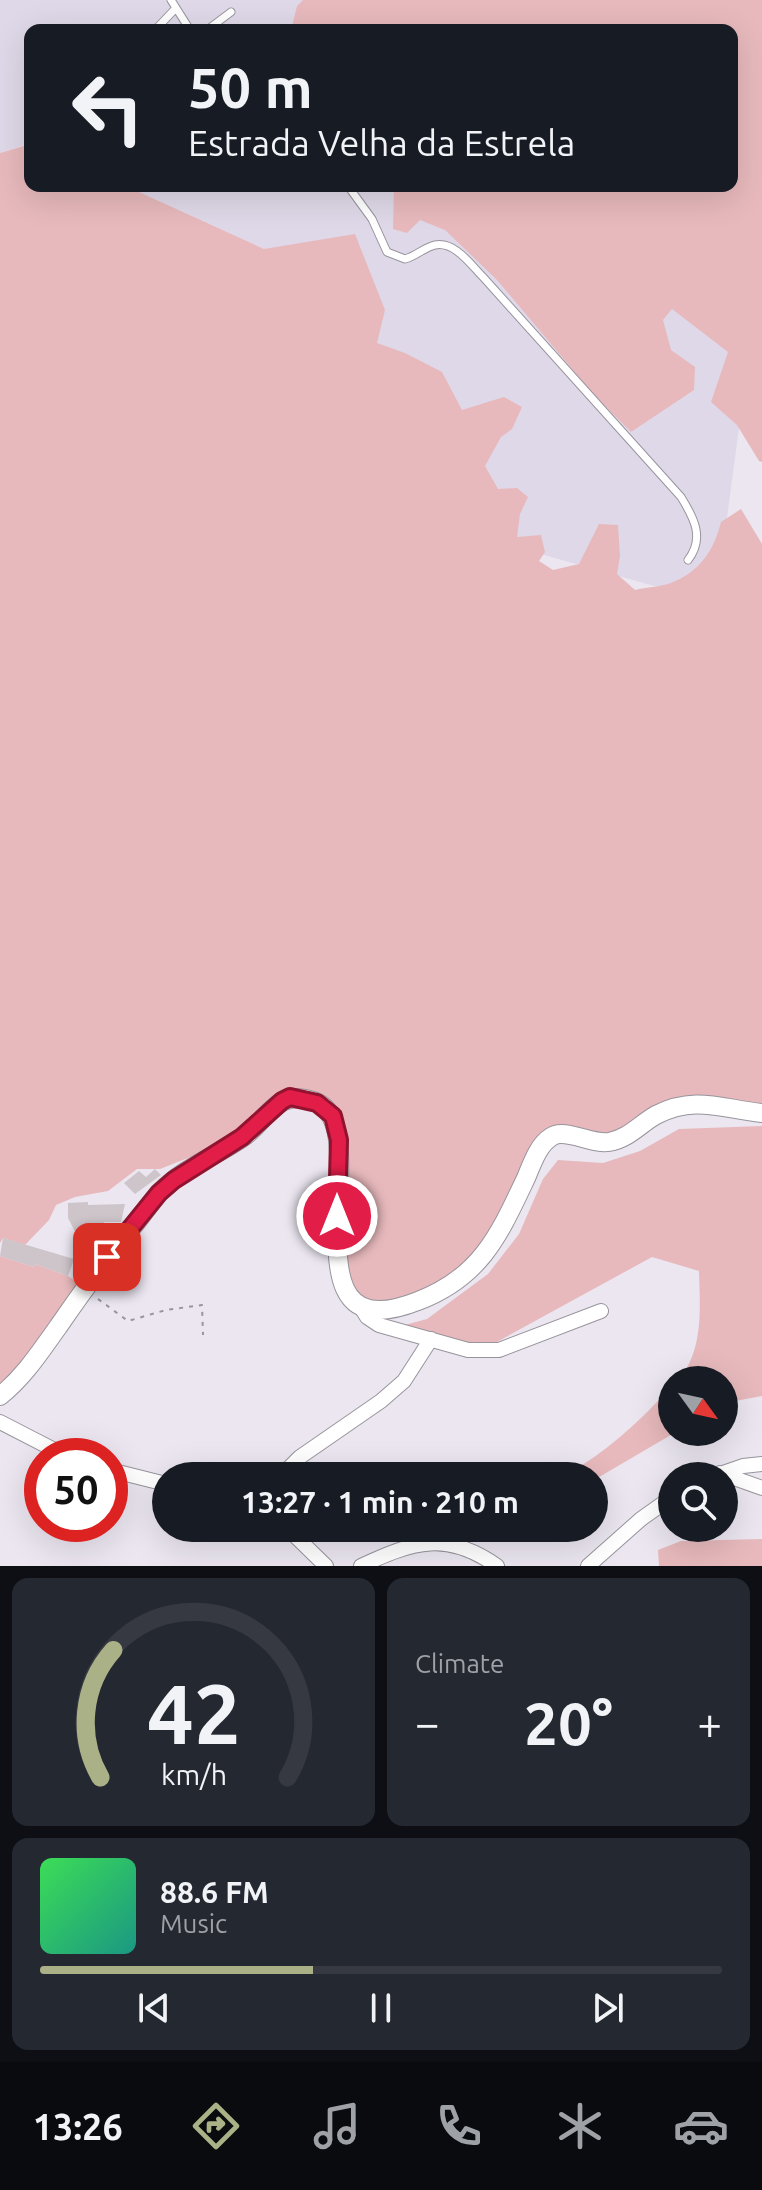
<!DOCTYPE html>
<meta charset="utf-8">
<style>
:root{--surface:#171b24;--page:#242831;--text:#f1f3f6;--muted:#9ea1a6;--line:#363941;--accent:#abb187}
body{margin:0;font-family:Ubuntu,sans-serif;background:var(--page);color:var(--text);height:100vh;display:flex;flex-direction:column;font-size:30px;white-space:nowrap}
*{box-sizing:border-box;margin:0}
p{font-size:26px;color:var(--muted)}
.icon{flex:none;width:44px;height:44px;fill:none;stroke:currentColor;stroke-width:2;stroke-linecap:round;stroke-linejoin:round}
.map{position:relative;height:1566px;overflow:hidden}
.sheet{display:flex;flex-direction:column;gap:12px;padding:12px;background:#0d0f14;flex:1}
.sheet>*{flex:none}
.top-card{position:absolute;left:24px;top:24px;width:714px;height:168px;border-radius:16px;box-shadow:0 8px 32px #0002;background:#171b24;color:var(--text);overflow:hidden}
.needle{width:52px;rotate:123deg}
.buttons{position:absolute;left:658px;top:1366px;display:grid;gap:16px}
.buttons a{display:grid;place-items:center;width:80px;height:80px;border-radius:50%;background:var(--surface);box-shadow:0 8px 32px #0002;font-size:40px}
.speed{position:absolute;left:24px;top:1438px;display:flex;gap:16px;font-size:40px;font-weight:700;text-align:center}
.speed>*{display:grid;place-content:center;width:104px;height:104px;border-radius:50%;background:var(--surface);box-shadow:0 8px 32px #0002;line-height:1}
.speed .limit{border:12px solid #d22;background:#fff;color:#111}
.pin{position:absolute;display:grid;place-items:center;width:68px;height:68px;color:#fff;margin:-34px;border-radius:16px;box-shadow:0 4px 12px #0006}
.me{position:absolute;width:88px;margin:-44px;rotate:0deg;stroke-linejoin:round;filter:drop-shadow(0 0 6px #0008)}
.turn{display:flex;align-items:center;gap:28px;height:168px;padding:0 32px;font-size:36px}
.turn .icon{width:104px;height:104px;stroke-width:2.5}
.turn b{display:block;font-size:56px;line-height:68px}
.big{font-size:60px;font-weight:700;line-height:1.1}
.sheet .card{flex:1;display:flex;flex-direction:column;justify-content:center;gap:12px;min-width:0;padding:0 28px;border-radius:16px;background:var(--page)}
.sheet .dial{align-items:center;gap:0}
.dial svg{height:208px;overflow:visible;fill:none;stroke:var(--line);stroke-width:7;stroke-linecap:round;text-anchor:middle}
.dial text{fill:var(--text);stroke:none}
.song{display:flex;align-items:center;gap:24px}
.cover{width:96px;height:96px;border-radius:12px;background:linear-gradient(135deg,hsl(130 70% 55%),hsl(170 70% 35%))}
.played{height:8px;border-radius:4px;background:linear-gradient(90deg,var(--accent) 40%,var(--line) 40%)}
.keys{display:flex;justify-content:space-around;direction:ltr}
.heat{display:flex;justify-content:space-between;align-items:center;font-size:44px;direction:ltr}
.sheet .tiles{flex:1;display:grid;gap:12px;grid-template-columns:1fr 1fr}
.card:last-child{grid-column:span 2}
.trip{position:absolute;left:152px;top:1462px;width:456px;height:80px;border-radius:40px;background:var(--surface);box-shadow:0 8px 32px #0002;font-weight:700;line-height:80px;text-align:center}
.menu{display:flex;height:128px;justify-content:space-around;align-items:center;background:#090b0e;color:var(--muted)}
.menu .icon{width:56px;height:56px}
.menu .current{color:var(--accent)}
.menu b{font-size:36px;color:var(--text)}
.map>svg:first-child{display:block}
</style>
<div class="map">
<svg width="762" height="1566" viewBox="0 0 762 1566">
<rect width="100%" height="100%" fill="#ebe6f0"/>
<path fill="#dfd8e8" d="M 0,0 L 472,0 L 474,30 L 30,30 L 30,143 L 0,153 Z
M 126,186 L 481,186 L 750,346 L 723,548 L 672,591 L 530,551 L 264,249 Z"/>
<path fill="#e7b9bc" d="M 303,0 L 762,0 L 762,462 L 759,461 L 737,425 L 711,402 L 728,352 L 672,309 L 663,320 L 671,350 L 695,367 L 694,390 L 631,432 L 594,395 L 497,280 L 445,230 L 420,220 L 407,233 L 393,229 L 394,186 L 732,186 L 732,30 L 291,30 L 297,6 Z
M 30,144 L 30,186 L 126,186 L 264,249 L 355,234 L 385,310 L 377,343 L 405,353 L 442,372 L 462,410 L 504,397 L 522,407 L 512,429 L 501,437 L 485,466 L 498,489 L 517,488 L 528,497 L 520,514 L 517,537 L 541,535 L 545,552 L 539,561 L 553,570 L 579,564 L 599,524 L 618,525 L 620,556 L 617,574 L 635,590 C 646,587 661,587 671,583 C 699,572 714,551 721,522 L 741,509 L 762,544 L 762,1111 L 711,1102 L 622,1137 L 556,1133 L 500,1232 L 460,1277 L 382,1308 L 349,1290 L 339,1140 L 300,1096 L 202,1157 L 193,1156 L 160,1169 L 137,1169 L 108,1191 L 75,1197 L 56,1205 L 49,1220 L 25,1245 L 3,1238 L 0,1243 L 0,153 Z
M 762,1126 L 762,1396 L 724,1403 L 724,1380 L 678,1380 C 704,1351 700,1307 699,1271 L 652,1257 L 484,1349 L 390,1329 L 427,1319 L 488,1274 L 519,1234 L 543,1179 L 558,1160 L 603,1163 L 640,1151 L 679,1129 Z
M 0,1256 L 34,1267 L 35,1264 L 68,1276 L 78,1283 L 41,1339 L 0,1388 Z
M 672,1386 L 672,1432 L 676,1432 L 594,1480 L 594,1476 L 564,1476 C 607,1452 639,1422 672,1386 Z
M 762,1539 L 762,1566 L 659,1566 L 658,1550 L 681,1541 Z"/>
<path fill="#cec5ca" d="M 155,1169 L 161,1175 L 135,1194 L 124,1183 L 139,1171 L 146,1177 Z
M 88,1202 L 88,1205 L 125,1204 L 121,1222 L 104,1222 L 111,1235 L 107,1240 L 85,1251 L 68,1218 L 68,1203 Z
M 3,1238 L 74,1259 L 68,1276 L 35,1264 L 34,1267 L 0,1256 Z"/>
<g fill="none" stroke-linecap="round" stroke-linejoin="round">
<g stroke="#98949c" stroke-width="9">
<path id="service" d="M 171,0 L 190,30
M 155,30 L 176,8
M 207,30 L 231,12
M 348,186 L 372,219 L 387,252 L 405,259 C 416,256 425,247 435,245 C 455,241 471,265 483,277 L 681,497 C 694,518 705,538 688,560"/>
</g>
<g stroke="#98949c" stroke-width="16">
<path id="minor" d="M 359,1304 L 367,1317 L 379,1325 L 468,1350 L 499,1350 L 601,1311
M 0,1422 L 66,1456
M 110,1470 L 166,1484
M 720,1473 L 762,1488
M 242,1476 L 261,1476
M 268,1476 L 288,1469 L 300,1457 L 381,1401 L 404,1381 L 431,1339
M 714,1476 L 743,1466 L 762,1464
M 287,1528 L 326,1566
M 361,1566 C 414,1541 447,1531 497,1566
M 588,1566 L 641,1519 L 672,1497"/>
</g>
<g stroke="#98949c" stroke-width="20">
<path id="secondary" d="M 0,1396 C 24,1377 40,1352 58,1327 C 82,1292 107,1258 134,1225 C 143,1214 151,1202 160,1192 C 185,1167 218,1155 246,1135 C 271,1115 278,1088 316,1102 C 381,1128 274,1358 418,1301 C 481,1277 499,1235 526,1178 C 532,1164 538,1145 551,1137 C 564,1127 592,1145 609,1142 C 628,1139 640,1124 656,1115 C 695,1095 722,1109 762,1113"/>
</g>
<path stroke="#98959c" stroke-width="2" stroke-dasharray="4 6" stroke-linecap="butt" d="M 98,1299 L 128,1321 L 166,1310 L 202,1305 L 203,1335"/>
<use href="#service" stroke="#fff" stroke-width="7"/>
<use href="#minor" stroke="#fff" stroke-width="14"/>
<use href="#secondary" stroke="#fff" stroke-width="18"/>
</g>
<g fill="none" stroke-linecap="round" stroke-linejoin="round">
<g stroke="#92132f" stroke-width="20">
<path id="route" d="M 107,1257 L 159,1193 L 174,1180 L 242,1137 L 282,1101 L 290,1097 L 317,1103 L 333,1116 L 339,1140 L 337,1216"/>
</g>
<use href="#route" stroke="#e11d48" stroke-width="14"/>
</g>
</svg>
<div class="buttons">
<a><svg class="needle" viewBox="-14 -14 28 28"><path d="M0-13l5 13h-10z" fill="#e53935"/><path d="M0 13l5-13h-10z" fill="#9ea1a6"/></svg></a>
<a><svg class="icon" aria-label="search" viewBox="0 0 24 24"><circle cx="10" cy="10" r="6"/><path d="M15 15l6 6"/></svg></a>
</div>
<div class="speed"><div class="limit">50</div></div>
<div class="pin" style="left:107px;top:1257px;background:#d93025"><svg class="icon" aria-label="arrive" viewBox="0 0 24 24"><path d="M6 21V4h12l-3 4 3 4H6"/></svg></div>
<svg class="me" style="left:337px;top:1216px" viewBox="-20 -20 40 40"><circle r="17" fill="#e11d48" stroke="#fff" stroke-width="3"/><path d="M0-11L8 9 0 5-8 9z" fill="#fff"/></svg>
<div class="trip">13:27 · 1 min · 210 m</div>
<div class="top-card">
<div class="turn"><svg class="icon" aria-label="left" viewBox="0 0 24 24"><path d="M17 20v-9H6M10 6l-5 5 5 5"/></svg><div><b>50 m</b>Estrada Velha da Estrela</div></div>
</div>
</div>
<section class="sheet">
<div class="tiles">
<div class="card dial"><svg viewBox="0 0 100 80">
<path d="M14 69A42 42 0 1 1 86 69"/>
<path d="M14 69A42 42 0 0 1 19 20" stroke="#abb187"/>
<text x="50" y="56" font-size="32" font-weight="700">42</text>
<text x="50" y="72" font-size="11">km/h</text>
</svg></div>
<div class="card"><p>Climate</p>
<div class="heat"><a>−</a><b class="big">20°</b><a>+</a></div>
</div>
<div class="card">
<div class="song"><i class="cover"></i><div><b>88.6 FM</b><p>Music</p></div></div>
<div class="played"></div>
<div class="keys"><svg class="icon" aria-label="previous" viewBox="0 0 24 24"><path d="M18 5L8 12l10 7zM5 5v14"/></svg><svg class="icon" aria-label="pause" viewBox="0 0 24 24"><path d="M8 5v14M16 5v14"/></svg><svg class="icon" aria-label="next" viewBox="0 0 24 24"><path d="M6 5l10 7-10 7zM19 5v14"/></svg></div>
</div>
</div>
</section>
<nav class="menu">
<b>13:26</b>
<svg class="icon current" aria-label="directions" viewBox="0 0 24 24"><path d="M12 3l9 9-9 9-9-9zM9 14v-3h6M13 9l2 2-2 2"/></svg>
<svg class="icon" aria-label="music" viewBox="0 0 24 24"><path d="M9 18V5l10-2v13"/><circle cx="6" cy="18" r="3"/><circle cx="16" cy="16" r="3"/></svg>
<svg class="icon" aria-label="phone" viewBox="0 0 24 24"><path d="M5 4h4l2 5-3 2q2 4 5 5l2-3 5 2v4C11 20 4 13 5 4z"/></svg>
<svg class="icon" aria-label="climate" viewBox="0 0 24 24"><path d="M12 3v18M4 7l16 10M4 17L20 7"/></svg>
<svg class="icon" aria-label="car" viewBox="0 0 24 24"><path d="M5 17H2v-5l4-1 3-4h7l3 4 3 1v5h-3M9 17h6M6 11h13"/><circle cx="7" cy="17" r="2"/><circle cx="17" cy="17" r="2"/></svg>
</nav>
